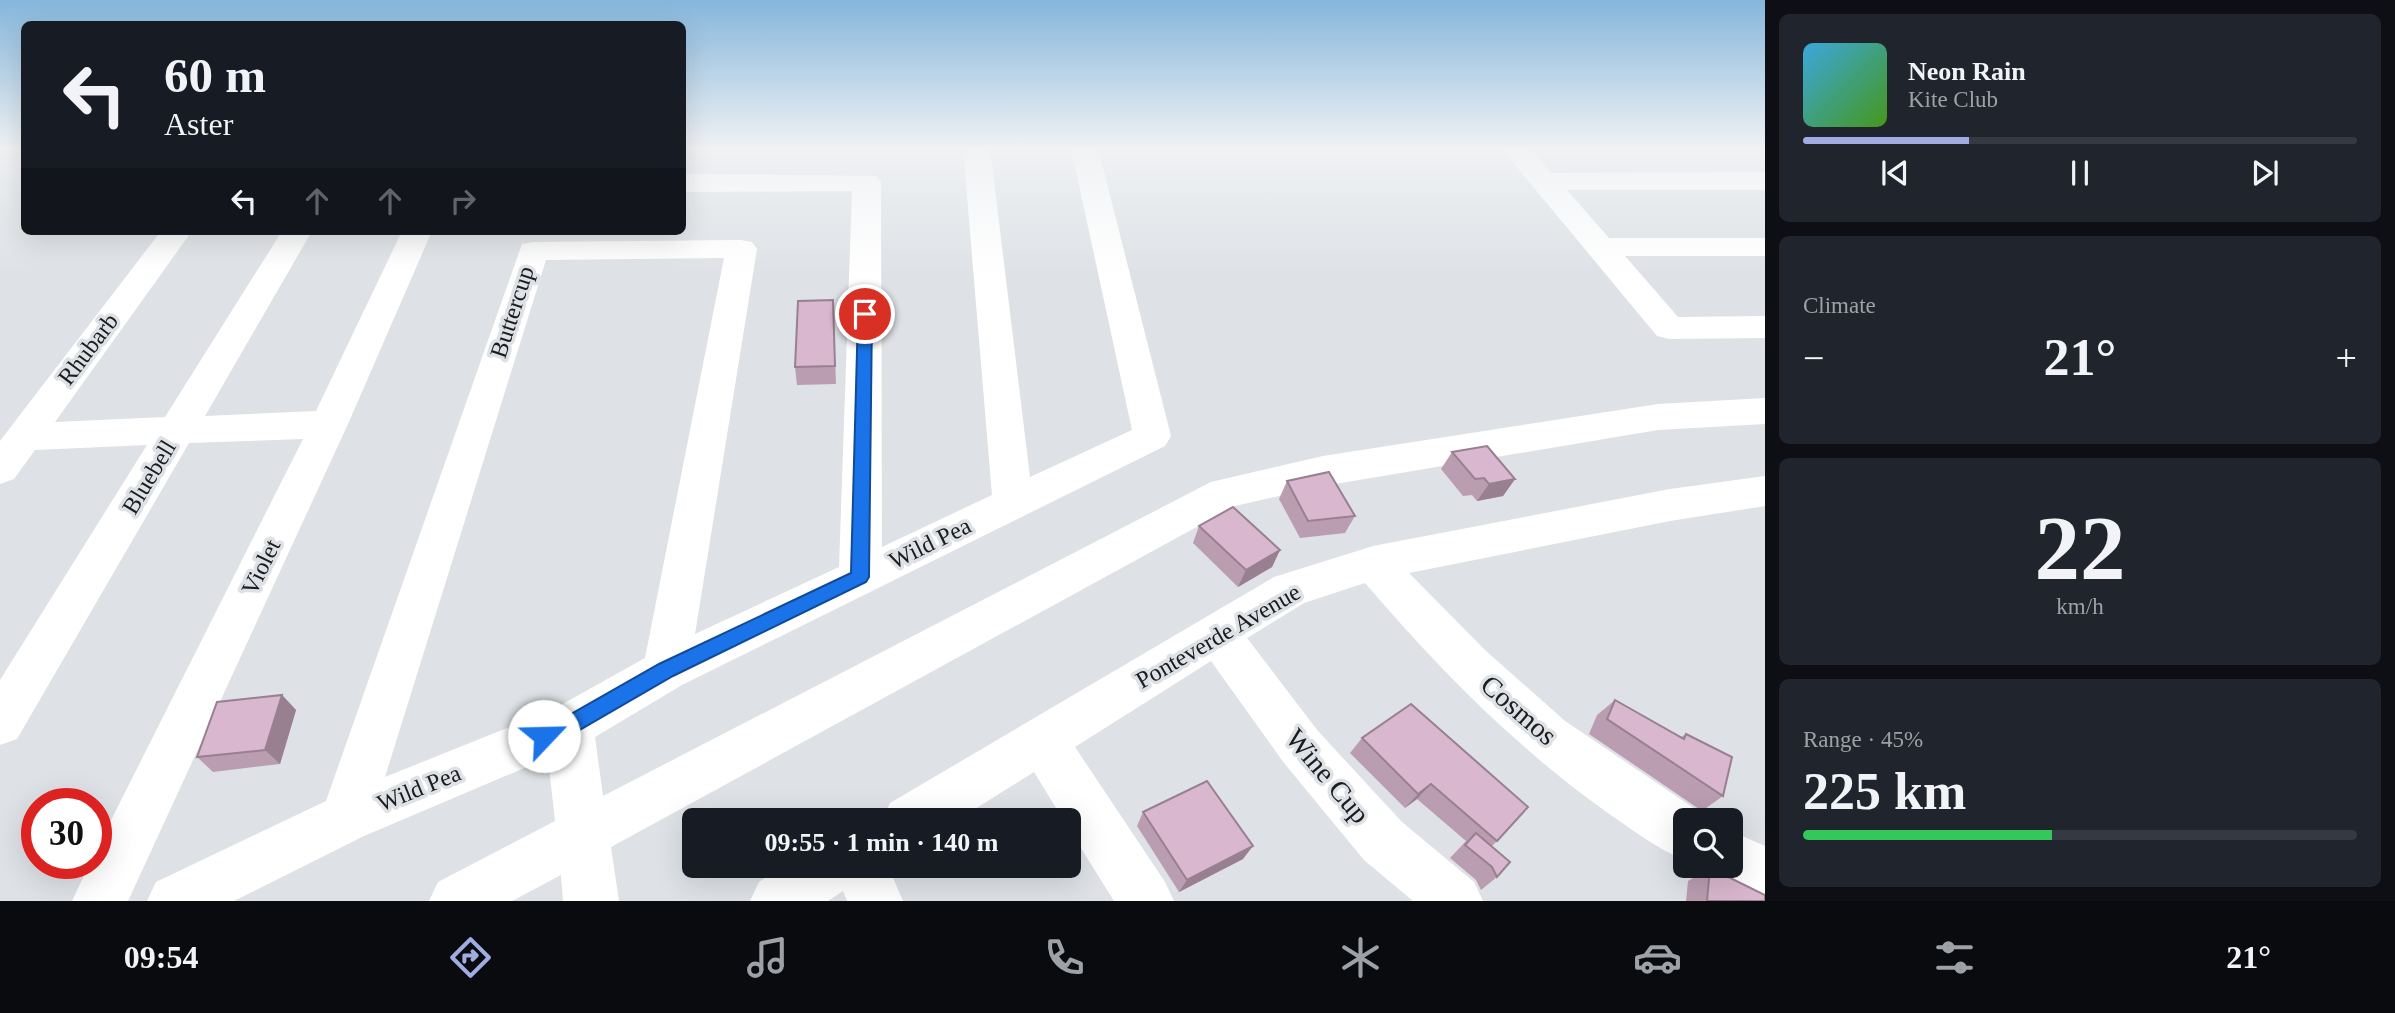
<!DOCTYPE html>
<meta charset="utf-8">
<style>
:root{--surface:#171b24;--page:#20242c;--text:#f1f3f6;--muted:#9ea1a6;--line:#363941;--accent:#9fade2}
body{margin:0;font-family:"Times New Roman",serif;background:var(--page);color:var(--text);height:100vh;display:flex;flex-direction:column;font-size:26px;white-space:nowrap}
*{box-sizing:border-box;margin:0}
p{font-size:23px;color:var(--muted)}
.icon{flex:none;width:38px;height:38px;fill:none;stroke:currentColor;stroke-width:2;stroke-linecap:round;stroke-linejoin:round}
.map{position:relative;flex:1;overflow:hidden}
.side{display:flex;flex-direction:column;gap:14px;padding:14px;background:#0d0f14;width:630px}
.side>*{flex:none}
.guide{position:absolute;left:21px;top:21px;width:665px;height:214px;border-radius:10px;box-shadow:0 7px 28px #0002;background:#171b24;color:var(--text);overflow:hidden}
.tools{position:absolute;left:1673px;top:808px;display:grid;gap:14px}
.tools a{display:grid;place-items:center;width:70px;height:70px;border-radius:10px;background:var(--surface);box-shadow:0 7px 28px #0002;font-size:35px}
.speed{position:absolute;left:21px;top:788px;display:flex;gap:14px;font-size:35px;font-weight:700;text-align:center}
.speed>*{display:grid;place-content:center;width:91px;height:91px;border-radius:50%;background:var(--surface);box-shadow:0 7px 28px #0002;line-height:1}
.speed .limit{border:10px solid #d22;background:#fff;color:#111}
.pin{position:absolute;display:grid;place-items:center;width:60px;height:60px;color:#fff;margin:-30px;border:4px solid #fff;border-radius:50%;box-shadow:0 2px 7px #0007}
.me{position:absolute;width:77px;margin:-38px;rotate:66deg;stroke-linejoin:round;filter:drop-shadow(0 0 5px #0008)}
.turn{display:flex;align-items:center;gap:24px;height:147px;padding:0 28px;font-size:32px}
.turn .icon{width:91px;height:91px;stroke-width:2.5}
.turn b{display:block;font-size:49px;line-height:60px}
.lanes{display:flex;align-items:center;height:66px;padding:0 28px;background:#0003;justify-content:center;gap:35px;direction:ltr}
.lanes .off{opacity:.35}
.big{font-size:52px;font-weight:800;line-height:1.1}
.side .card{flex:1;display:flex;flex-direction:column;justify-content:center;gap:10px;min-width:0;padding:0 24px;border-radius:10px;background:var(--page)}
.side .dial{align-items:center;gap:0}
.dial b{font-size:91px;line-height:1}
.song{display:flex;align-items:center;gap:21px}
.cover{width:84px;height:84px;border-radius:10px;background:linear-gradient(135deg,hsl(200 70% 55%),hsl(100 70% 35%))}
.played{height:7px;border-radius:4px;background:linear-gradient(90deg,var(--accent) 30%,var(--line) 30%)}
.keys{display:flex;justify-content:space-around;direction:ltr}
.heat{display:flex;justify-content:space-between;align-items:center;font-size:38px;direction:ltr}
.charge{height:10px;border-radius:5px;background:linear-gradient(90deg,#34c759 45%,var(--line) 0)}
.trip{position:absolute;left:682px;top:808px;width:399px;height:70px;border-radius:10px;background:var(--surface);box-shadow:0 7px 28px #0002;font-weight:800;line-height:70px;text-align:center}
.menu{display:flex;height:112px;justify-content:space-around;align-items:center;background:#090b0e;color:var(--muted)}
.menu .icon{width:49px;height:49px}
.menu .selected{color:var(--accent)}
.menu b{font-size:32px;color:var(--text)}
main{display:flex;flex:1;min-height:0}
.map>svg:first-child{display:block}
</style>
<main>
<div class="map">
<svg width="1765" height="901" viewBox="0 0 1765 901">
<rect width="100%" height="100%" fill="#dee2e6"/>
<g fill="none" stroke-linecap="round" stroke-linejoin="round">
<path fill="#fff" fill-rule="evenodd" d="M 963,148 L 990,148 L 1030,477 L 1132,430 L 1071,148 L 1098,148 L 1171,436 L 1165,446 L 682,685 L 595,737 L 603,796 L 1211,482 L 1323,456 L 1658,404 L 1765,398 L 1765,424 L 1658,430 L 1323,486 L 1235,506 L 611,847 L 619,901 L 563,901 L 561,875 L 512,901 L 429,901 L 438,882 L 555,821 L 548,758 L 364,836 L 234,901 L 147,901 L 156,882 L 326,801 L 522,244 L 533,242 L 741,240 L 752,242 L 757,249 L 695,634 L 839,567 L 852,191 L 682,192 L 682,174 L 877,176 L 881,182 L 882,547 L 992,495 ZM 724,258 L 645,658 L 552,710 L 385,777 L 546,260 Z
M 1501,148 L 1530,148 L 1552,173 L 1765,172 L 1765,190 L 1567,190 L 1609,238 L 1765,238 L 1765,256 L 1625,256 L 1678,317 L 1765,316 L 1765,338 L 1669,339 L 1657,336 Z
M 161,231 L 192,231 L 55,422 L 165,417 L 282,231 L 312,231 L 205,416 L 316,411 L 402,231 L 432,231 L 348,424 L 128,901 L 72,901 L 90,863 L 96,863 L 96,850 L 303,439 L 189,443 L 17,739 L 0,745 L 0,680 L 147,445 L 35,450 L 14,479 L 0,484 L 0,441 Z
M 1765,476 L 1765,506 L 1670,521 L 1409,573 L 1485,650 L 1565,721 L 1704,815 L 1706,821 L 1685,821 L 1685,860 C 1657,849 1633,830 1608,813 C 1516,748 1438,668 1365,583 L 1304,603 L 1247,638 L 1318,731 L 1402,822 L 1474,882 L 1483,901 L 1413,901 L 1364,860 L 1284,763 L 1211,661 L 1075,747 L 1165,882 L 1174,901 L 1114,901 L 1069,829 L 1069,821 L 1064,821 L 1034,772 L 956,821 L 882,821 L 890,803 L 1274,577 L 1373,546 L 1670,489 Z
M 1731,831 L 1765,846 L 1765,901 L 1712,877 L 1708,866 L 1731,866 Z
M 783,866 L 888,866 L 903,901 L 847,901 L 843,891 L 828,901 L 750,901 L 759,882 Z"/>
</g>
<path fill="#bb9db1" d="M 833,300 L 836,384 L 797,385 L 795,367 Z
M 1452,452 L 1515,479 L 1503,496 L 1477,501 L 1472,495 L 1463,496 L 1441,469 Z
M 1287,481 L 1355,516 L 1345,533 L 1300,538 L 1279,499 Z
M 1199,526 L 1280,550 L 1272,567 L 1238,587 L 1193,543 Z
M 282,695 L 296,710 L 280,764 L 213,772 L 197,757 Z
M 1615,700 L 1681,737 L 1686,734 L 1723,796 L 1702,811 L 1589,734 L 1597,715 Z
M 1411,704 L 1497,841 L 1492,846 L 1497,877 L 1481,890 L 1476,880 L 1450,858 L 1466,841 L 1417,799 L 1405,808 L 1350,753 L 1362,738 Z
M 1143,812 L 1243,859 L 1179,892 L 1137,826 Z
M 1710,868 L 1765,901 L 1686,901 L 1688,881 Z"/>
<path fill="#988090" d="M 1515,479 L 1503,496 L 1477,501 L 1489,484 Z
M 1280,550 L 1272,567 L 1238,587 L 1246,570 Z
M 282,695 L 296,710 L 280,764 L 265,750 Z
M 1431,784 L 1417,799 L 1405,808 L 1418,794 Z
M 1253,846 L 1243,859 L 1179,892 L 1187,880 Z"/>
<path fill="#d9b7ce" stroke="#988090" stroke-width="2" d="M 833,300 L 835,366 L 795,367 L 798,301 Z
M 1487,446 L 1515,479 L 1489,484 L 1484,478 L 1475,479 L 1452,452 Z
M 1329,472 L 1355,516 L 1308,521 L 1287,481 Z
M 1233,507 L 1280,550 L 1246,570 L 1199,526 Z
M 282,695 L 265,750 L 197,757 L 217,702 Z
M 1615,700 L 1684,739 L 1686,734 L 1732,757 L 1723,796 L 1607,719 Z
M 1411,704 L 1528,807 L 1497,841 L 1431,784 L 1418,794 L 1362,738 Z
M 1207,781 L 1253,846 L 1187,880 L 1143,812 Z
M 1476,833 L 1510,862 L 1497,877 L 1492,867 L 1465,845 Z
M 1710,868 L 1765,895 L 1765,901 L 1707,901 Z"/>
<linearGradient id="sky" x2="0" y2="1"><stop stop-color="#85b6dc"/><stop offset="0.54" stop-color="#f0f2f4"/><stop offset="1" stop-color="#f0f2f4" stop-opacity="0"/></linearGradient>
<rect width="1765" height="274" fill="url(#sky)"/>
<path fill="#1a73e8" stroke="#114b97" stroke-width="2" d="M 865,310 L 872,314 L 869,577 L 866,582 L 673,676 L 576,732 L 544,745 L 537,743 L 534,736 L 537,729 L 562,719 L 659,664 L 851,573 L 858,314 Z"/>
<g text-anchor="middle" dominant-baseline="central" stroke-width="7" stroke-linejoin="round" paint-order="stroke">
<g font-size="24" fill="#1a1c1d" stroke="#dee2e6">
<text transform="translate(512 312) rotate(-72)">Buttercup</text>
<text transform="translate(88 349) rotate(-53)">Rhubarb</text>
<text transform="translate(149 477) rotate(-59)">Bluebell</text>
<text transform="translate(930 543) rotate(-26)">Wild Pea</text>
<text transform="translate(261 567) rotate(-64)">Violet</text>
<text transform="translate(1218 636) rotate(-30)">Ponteverde Avenue</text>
<text transform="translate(419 788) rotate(-22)">Wild Pea</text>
</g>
<g font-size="28" fill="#1a1c1d" stroke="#dee2e6">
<text transform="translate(1519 710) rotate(41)">Cosmos</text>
<text transform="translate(1328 776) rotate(50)">Wine Cup</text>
</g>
</g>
</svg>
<div class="tools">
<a><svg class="icon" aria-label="search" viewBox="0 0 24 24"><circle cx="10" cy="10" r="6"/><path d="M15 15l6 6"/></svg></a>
</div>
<div class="speed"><div class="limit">30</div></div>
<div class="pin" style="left:865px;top:314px;background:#d93025"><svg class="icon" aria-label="arrive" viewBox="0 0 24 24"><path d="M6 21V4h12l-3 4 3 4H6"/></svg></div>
<svg class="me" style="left:544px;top:736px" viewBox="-20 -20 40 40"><circle r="19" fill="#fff"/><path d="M0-13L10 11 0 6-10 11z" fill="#1a73e8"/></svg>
<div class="trip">09:55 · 1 min · 140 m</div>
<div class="guide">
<div class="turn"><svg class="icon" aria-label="left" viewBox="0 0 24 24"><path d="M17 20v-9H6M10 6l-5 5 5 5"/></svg><div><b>60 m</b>Aster</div></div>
<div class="lanes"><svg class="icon" aria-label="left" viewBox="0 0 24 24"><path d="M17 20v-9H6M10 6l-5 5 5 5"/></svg><svg class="icon off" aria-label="ahead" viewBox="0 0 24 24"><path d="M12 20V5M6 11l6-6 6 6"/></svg><svg class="icon off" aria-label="ahead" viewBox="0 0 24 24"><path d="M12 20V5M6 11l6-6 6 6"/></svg><svg class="icon off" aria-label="right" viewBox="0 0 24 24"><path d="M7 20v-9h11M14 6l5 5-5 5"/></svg></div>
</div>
</div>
<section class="side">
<div class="card">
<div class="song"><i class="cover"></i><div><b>Neon Rain</b><p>Kite Club</p></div></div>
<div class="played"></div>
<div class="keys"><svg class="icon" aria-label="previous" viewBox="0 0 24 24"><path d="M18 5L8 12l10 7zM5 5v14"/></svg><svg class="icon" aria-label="pause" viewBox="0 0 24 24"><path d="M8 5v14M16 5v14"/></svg><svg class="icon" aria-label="next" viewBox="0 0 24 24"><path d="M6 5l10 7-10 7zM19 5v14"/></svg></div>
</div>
<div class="card"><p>Climate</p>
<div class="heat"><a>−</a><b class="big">21°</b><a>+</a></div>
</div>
<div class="card dial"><b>22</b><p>km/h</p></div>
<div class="card"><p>Range · 45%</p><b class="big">225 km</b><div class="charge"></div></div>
</section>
</main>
<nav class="menu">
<b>09:54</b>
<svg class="icon selected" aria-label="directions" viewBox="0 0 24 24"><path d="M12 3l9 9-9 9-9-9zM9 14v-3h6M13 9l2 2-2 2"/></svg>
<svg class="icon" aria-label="music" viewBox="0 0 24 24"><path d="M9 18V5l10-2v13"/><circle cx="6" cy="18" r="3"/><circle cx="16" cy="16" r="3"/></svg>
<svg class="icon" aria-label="phone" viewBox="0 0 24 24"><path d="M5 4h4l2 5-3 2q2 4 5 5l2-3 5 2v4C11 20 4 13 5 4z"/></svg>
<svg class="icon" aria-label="climate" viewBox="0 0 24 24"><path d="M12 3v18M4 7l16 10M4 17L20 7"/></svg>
<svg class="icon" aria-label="car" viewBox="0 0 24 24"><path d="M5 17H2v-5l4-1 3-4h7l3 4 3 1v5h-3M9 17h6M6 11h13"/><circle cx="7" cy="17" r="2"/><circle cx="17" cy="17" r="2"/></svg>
<svg class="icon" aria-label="filters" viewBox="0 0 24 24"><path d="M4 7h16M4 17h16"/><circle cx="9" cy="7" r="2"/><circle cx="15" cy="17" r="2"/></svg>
<b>21°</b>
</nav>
